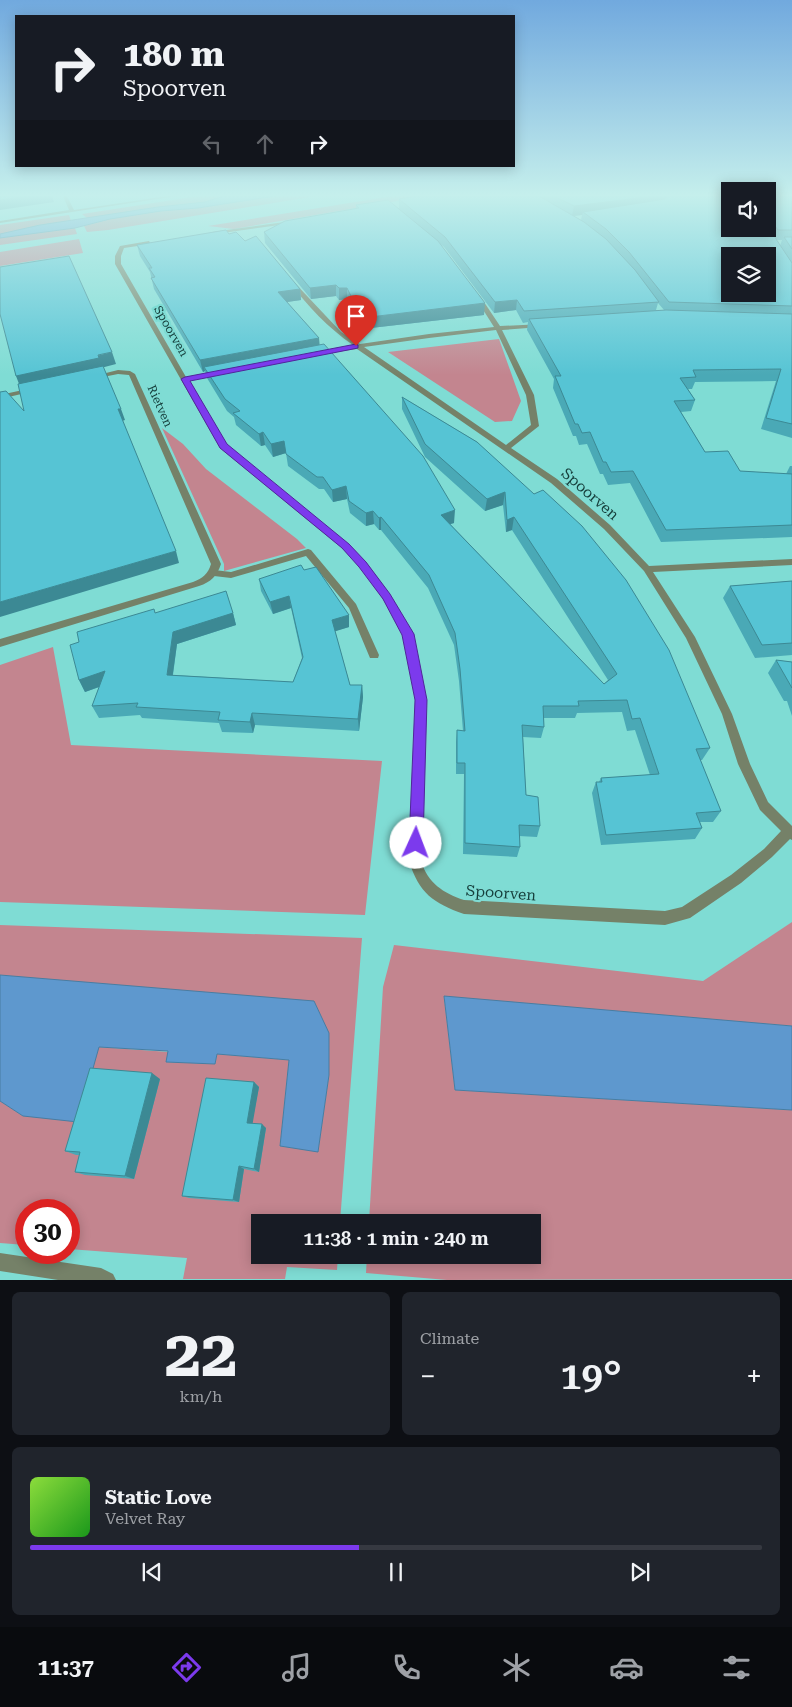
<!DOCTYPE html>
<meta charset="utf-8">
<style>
:root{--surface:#171b24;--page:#20242c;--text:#f1f3f6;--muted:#9ea1a6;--line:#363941;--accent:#7c3aed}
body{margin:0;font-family:"Roboto Serif",serif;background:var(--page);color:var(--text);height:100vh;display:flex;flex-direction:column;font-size:19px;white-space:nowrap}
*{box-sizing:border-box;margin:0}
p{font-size:16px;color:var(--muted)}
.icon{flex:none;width:28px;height:28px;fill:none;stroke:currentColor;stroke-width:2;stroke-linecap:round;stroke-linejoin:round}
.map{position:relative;height:1280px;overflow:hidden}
.side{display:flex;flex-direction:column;gap:12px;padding:12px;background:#0d0f14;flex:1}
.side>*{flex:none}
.top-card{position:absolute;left:15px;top:15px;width:500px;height:152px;border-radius:0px;box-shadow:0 2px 12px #0003;background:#171b24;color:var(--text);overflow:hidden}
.buttons{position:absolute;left:721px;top:182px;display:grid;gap:10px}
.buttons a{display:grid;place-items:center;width:55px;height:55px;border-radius:0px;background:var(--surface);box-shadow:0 2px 12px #0003;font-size:25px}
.speed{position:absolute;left:15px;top:1199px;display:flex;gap:10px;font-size:25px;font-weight:700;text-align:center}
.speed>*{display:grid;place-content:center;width:65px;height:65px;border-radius:50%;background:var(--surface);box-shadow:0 2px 12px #0003;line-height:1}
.speed .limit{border:8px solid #d22;background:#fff;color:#111}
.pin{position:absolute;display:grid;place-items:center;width:42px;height:42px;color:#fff;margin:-51px -21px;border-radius:50% 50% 50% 0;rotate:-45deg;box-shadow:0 0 5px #0007}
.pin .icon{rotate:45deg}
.me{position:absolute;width:55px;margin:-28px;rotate:2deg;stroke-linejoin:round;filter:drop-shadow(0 0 4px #0008)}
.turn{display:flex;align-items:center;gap:18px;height:105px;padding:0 25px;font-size:22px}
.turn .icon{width:65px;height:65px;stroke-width:2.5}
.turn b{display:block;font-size:35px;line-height:42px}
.lanes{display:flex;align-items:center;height:48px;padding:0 25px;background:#0003;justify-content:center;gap:25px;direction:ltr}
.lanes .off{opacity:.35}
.big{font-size:38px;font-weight:600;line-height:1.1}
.side .card{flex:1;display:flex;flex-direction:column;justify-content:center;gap:8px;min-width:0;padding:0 18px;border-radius:8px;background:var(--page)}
.side .dial{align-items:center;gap:0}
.dial b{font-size:65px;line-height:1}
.song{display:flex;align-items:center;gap:15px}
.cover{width:60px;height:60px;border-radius:8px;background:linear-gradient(135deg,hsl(90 70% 55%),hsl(120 70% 35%))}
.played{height:5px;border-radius:2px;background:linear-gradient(90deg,var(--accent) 45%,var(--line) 45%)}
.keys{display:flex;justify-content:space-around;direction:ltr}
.heat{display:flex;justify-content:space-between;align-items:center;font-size:28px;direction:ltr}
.side .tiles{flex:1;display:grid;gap:12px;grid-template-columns:1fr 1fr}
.card:last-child{grid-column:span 2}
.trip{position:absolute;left:251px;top:1214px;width:290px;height:50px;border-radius:0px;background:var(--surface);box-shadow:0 2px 12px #0003;font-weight:600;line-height:50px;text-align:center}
.menu{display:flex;height:80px;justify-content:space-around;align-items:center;background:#090b0e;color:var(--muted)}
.menu .icon{width:35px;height:35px}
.menu .active{color:var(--accent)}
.menu b{font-size:22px;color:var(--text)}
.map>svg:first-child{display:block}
</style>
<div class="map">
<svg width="792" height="1280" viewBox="0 0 792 1280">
<rect width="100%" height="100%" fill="#7fdcd4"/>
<path fill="#c3858f" d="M 199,196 L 224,196 L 205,202 L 158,207 L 87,218 L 82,214 Z
M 275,196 L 316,196 L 108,230 L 87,232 L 84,226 L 110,219 L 161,211 L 198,208 Z
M 392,196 L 426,196 L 234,229 L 208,226 Z
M 69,215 L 71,221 L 40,225 L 0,234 L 0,225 Z
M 75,228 L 77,234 L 0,245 L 0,238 Z
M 79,239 L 83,253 L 0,266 L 0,252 Z
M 499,339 L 521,401 L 512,421 L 495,422 L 388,352 Z
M 162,428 L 183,444 L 206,469 L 297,539 L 306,548 L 224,571 L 224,564 Z
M 53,647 L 71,745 L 382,761 L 365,915 L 0,902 L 0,665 Z
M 792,922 L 792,1026 L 444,997 L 455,1090 L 792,1110 L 792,1279 L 447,1280 L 366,1273 L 367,1255 L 532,1255 L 532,1222 L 369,1222 L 383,987 L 394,945 L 703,981 Z
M 0,925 L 362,938 L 340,1222 L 260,1222 L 260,1255 L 338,1255 L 337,1270 L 287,1267 L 285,1279 L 183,1279 L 187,1258 L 69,1249 L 69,1210 L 26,1210 L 26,1245 L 0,1243 L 0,1101 L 23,1116 L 99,1047 L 169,1052 L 166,1062 L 215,1064 L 217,1054 L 289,1060 L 280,1146 L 318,1151 L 329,1075 L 329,1033 L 0,975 Z"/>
<path fill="#5e98ce" stroke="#487da2" d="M 224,196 L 275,196 L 198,208 L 161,211 L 110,219 L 75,228 L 0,238 L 0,234 L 40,225 L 158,207 L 205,202 Z
M 0,975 L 314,1001 L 329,1033 L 329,1075 L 318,1152 L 280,1146 L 289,1060 L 217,1054 L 215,1064 L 166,1062 L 168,1051 L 99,1047 L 78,1122 L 23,1116 L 0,1101 Z
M 444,996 L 792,1026 L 792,1110 L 455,1090 Z"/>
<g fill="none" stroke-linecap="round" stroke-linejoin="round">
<path fill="#758168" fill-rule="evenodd" d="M 308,549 L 311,550 L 356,604 L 379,655 L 378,658 L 370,658 L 349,608 L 306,556 L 231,578 L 214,576 L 209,573 L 214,570 L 231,572 Z"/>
<path fill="#758168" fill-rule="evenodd" d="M 63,196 L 67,196 L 74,210 L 167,196 L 177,196 L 0,223 L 0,221 L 69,210 Z
M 292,221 L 294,223 L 215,234 L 212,232 Z
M 149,241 L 151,244 L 124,248 L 121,256 L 121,264 L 186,377 L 218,371 L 221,373 L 189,380 L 226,445 L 348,544 L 366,562 L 390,595 L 413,634 L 426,700 L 421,861 C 428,883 443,893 464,900 L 665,911 L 682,907 L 731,875 L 764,849 L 781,831 L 760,810 L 738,764 L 722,714 L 686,638 L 644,571 L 604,529 L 551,483 L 357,349 L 316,355 L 316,353 L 353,345 C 328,328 308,306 289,282 L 292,280 L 341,332 L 360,344 L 429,334 L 494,327 L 475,297 L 478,295 L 480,296 L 500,326 L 543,324 L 544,325 L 541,327 L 502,330 L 534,395 L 539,426 L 511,448 L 557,479 L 610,525 L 649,566 L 792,559 L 792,565 L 653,572 L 695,637 L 732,714 L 750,764 L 768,802 L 792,826 L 792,840 L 790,839 L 772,857 L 741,883 L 690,918 L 665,925 L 464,914 C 433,903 419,893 409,861 L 416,700 L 403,634 L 383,599 L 360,566 L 342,548 L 220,448 L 115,264 L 115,256 L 120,246 ZM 496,330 L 526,395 L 531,425 L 506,445 L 364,347 L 429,338 Z
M 118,370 L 130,371 L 135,374 L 221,564 C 217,576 211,582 199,586 L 0,647 L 0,639 L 193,582 C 203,578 208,574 211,564 L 129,375 L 118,374 L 93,379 L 90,377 Z
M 32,388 L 34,389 L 34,391 L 0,399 L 0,395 Z
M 0,1253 L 101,1268 L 113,1274 L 116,1280 L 58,1280 L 0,1271 Z"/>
</g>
<path fill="#4aa9b6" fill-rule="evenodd" d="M 417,196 L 730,196 L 768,229 L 768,196 L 792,196 L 792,438 L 761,429 L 776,381 L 695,382 L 692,389 L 688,389 L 695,400 L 691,411 L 681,412 L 705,452 L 740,471 L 786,474 L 790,466 L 792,466 L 792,537 L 661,542 L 630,483 L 608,485 L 603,474 L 600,474 L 587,444 L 579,445 L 576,436 L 573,436 L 553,388 L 554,379 L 527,330 L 528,322 L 523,323 L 516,310 L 494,313 L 444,247 L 439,243 L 484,315 L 362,329 L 347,299 L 339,300 L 336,296 L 311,299 L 265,243 L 264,232 L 356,208 L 356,205 L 399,208 L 399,199 ZM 582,215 L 581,220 L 574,216 ZM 776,240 L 782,240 L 780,246 ZM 658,303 L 664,310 L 656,310 Z
M 229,234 L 245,241 L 300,289 L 301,300 L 287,302 L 319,338 L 319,345 L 454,523 L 450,524 L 604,684 L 608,680 L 512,530 L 506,532 L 503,505 L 485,511 L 425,457 L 402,409 L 402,397 L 477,442 L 710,748 L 702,760 L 700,760 L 721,811 L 713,822 L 700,822 L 702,828 L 695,839 L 601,845 L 592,793 L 596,782 L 599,782 L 601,778 L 650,775 L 635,730 L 627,731 L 622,712 L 577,713 L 575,718 L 544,718 L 544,727 L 541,738 L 523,737 L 526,795 L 540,826 L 537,837 L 519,836 L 520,847 L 517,857 L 463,854 L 464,774 L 456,774 L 456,742 L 457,730 L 463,731 L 459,681 L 454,645 L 428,588 L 381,530 L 379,530 L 374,524 L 366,526 L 350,513 L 347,499 L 333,502 L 324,489 L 319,489 L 288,466 L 286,453 L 273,457 L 265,445 L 261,446 L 236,425 L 234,417 L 227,411 L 207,378 L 205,371 L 203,372 L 154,289 L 150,272 L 140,256 L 137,245 Z
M 304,570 L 349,627 L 335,631 L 350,685 L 362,685 L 363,697 L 359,731 L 255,725 L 253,733 L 222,732 L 219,723 L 142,718 L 140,715 L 99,718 L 92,706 L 99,687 L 85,692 L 79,680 L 79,642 L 155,613 L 233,613 L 236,625 L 177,644 L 173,675 L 293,682 L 302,658 L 291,608 L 273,614 L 261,591 L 259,579 Z
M 792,581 L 792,655 L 755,658 L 723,598 L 730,586 Z
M 776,660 L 792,662 L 792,716 L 787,701 L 784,701 L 768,673 Z
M 160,1079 L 134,1179 L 85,1175 L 75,1172 L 80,1155 L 76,1155 L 65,1151 Z
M 254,1082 L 259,1087 L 252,1123 L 266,1128 L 259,1172 L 244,1169 L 239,1202 L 189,1198 L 182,1196 Z"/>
<path fill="#3c8994" d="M 30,196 L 52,196 L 54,202 L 0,210 L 0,200 Z
M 654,196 L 667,196 L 665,204 L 583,212 L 582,215 L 572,216 L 574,206 Z
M 336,285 L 336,296 L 311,299 L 310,288 Z
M 339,288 L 347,288 L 347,299 L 339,300 Z
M 300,289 L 301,300 L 280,303 L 278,292 Z
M 517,300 L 516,310 L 494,313 L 495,302 Z
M 485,303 L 484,315 L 362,329 L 362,318 Z
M 319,338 L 320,349 L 204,367 L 205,371 L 203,372 L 200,360 Z
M 112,352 L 116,364 L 21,389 L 16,376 Z
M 118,409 L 121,409 L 125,420 L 122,421 Z
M 263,432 L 265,445 L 261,446 L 259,434 Z
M 284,441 L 286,453 L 273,457 L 271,444 Z
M 346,486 L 347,499 L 333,502 L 332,490 Z
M 505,492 L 503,505 L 485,511 L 487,499 Z
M 455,510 L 454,523 L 440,527 L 441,515 Z
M 373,511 L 374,524 L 366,526 L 366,513 Z
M 381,517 L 381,530 L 379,530 L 379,518 Z
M 514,517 L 512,530 L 506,532 L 507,520 Z
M 176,551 L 179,563 L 0,617 L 0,602 Z
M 289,596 L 291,608 L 273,614 L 270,602 Z
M 233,613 L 236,625 L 177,644 L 171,687 L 167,675 L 173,632 Z
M 349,615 L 349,627 L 333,632 L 332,620 Z
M 105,671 L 110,683 L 85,692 L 79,680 Z
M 362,685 L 363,697 L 359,731 L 358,719 Z
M 252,713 L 255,725 L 253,733 L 250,722 Z
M 152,1073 L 160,1079 L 134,1179 L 125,1176 Z
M 254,1082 L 259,1087 L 252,1127 L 247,1123 Z
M 262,1124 L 266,1128 L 259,1172 L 254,1169 Z
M 239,1166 L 244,1169 L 239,1202 L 233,1200 Z"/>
<path fill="#56c4d4" stroke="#3c8994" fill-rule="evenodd" d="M 0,196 L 30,196 L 0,200 Z
M 417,196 L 539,196 L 584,222 L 606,239 L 635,270 L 659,302 L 524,311 L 517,300 L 495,302 L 445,237 L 399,199 Z
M 554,196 L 654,196 L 574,206 Z
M 667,196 L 730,196 L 730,229 L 768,229 L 768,227 L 792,263 L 792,306 L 669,302 L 629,252 L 606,229 L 583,212 L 665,199 ZM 730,256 L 768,256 L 768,294 L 730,294 Z
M 768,196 L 792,196 L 792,230 L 778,230 L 769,218 L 768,218 Z
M 388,200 L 438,241 L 485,303 L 362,318 L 347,288 L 339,288 L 336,285 L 310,288 L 264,232 L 285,221 L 359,208 L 356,205 Z
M 226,230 L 229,234 L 236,232 L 245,241 L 256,236 L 300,289 L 278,292 L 319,338 L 200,360 L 151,278 L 155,277 L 149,268 L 152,268 L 137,245 Z
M 784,237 L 792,237 L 792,249 Z
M 69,256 L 112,352 L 98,355 L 99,358 L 16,376 L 0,314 L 0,267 Z
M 666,310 L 792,314 L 792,424 L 766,418 L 781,369 L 693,370 L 696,377 L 680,378 L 695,400 L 674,401 L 705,452 L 728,451 L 740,471 L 792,474 L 792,525 L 666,530 L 633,471 L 611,472 L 606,462 L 603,462 L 590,432 L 582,433 L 578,424 L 575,424 L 555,376 L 561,376 L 529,319 Z
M 324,344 L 423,456 L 455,510 L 441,515 L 604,684 L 617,674 L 514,517 L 507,520 L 505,492 L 487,499 L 425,444 L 402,397 L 477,442 L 534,494 L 543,490 L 582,526 L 626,580 L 669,650 L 710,748 L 696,749 L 721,811 L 696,813 L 702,828 L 606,835 L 596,782 L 602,782 L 601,778 L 659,774 L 640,718 L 632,719 L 627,700 L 578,701 L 579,706 L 543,706 L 544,727 L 522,725 L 526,795 L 538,797 L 540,826 L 519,825 L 520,847 L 465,843 L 465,763 L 457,763 L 457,730 L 465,731 L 460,669 L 455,633 L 429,575 L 381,517 L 379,518 L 373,511 L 366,513 L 349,501 L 346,486 L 332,490 L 323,477 L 317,477 L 286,454 L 284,441 L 271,444 L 263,432 L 259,434 L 233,413 L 240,411 L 225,399 L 204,367 Z
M 103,366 L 121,409 L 118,409 L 176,551 L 0,602 L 0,392 L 6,391 L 24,411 L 18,384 Z
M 301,565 L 304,570 L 316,567 L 349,615 L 332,620 L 350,685 L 362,685 L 358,719 L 252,713 L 250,722 L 218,720 L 220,712 L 136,707 L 138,703 L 92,706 L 105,671 L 79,680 L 70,645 L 79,642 L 77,632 L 154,609 L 155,613 L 226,591 L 233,613 L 173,632 L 167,675 L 293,682 L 303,657 L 289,596 L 270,602 L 259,579 Z
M 792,581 L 792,643 L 762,645 L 730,586 Z
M 776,660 L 792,662 L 792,688 Z
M 90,1068 L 152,1073 L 125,1176 L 75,1172 L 80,1152 L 65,1151 Z
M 206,1078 L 254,1082 L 247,1123 L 262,1124 L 254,1169 L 239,1166 L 233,1200 L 182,1196 Z"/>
<linearGradient id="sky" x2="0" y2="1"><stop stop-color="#71a9de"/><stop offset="0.52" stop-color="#c5efec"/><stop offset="1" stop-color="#c5efec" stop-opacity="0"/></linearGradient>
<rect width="792" height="375" fill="url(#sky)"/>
<path fill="#7c3aed" stroke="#51269a" d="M 356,344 L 358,345 L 358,348 L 190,381 L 227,444 L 349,544 L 366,562 L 390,594 L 414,634 L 427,700 L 423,843 L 421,848 L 416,850 L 411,848 L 409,843 L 415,700 L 402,635 L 383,599 L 359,567 L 342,548 L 220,448 L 181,379 L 185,377 Z"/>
<g text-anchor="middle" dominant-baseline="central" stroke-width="4.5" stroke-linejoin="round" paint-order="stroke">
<g font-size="12" fill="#153d3a" stroke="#7fdcd4">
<text transform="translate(171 331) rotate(60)">Spoorven</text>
<text transform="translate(160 406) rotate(66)">Rietven</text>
</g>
<g font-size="15" fill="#153d3a" stroke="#7fdcd4">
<text transform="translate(590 494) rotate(41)">Spoorven</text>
<text transform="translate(501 893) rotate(4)">Spoorven</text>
</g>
</g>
</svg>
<div class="buttons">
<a><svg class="icon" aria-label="sound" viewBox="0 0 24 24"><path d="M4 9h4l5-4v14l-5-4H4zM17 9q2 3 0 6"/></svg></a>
<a><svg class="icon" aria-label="layers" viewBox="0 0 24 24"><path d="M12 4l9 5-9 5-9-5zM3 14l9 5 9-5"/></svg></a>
</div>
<div class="speed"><div class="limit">30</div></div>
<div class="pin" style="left:356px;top:346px;background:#d93025"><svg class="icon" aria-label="arrive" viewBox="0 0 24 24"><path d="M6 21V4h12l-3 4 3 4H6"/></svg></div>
<svg class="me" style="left:416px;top:843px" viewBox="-20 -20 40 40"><circle r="19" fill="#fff"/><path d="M0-13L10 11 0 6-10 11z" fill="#7c3aed"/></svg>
<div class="trip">11:38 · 1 min · 240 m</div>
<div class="top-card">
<div class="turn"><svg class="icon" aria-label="right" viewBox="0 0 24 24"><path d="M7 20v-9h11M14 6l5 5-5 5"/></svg><div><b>180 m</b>Spoorven</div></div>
<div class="lanes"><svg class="icon off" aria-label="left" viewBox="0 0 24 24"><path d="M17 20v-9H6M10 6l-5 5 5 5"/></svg><svg class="icon off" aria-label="ahead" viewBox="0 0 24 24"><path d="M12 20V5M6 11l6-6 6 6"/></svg><svg class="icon" aria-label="right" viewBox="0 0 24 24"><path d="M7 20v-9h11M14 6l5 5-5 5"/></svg></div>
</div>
</div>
<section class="side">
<div class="tiles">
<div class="card dial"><b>22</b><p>km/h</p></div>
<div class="card"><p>Climate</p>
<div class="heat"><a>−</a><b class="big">19°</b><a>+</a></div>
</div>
<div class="card">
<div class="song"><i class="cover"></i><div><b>Static Love</b><p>Velvet Ray</p></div></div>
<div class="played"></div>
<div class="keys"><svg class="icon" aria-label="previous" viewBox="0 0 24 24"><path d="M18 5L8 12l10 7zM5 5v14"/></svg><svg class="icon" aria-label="pause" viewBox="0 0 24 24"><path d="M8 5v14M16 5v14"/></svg><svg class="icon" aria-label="next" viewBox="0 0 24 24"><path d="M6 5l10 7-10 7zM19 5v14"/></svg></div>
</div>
</div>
</section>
<nav class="menu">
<b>11:37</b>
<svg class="icon active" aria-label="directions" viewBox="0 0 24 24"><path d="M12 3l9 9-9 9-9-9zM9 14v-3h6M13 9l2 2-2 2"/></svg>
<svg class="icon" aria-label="music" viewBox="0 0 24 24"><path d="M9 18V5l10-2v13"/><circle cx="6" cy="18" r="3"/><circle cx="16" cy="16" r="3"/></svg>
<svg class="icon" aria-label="phone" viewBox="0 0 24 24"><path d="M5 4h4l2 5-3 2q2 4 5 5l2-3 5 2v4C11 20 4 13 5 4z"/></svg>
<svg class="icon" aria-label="climate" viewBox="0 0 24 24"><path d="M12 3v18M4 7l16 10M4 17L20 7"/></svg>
<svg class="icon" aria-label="car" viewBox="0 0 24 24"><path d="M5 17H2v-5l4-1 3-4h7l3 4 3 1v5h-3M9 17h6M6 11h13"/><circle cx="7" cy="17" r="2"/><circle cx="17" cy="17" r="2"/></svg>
<svg class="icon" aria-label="filters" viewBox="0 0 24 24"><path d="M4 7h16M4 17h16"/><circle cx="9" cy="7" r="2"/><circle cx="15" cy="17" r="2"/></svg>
</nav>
